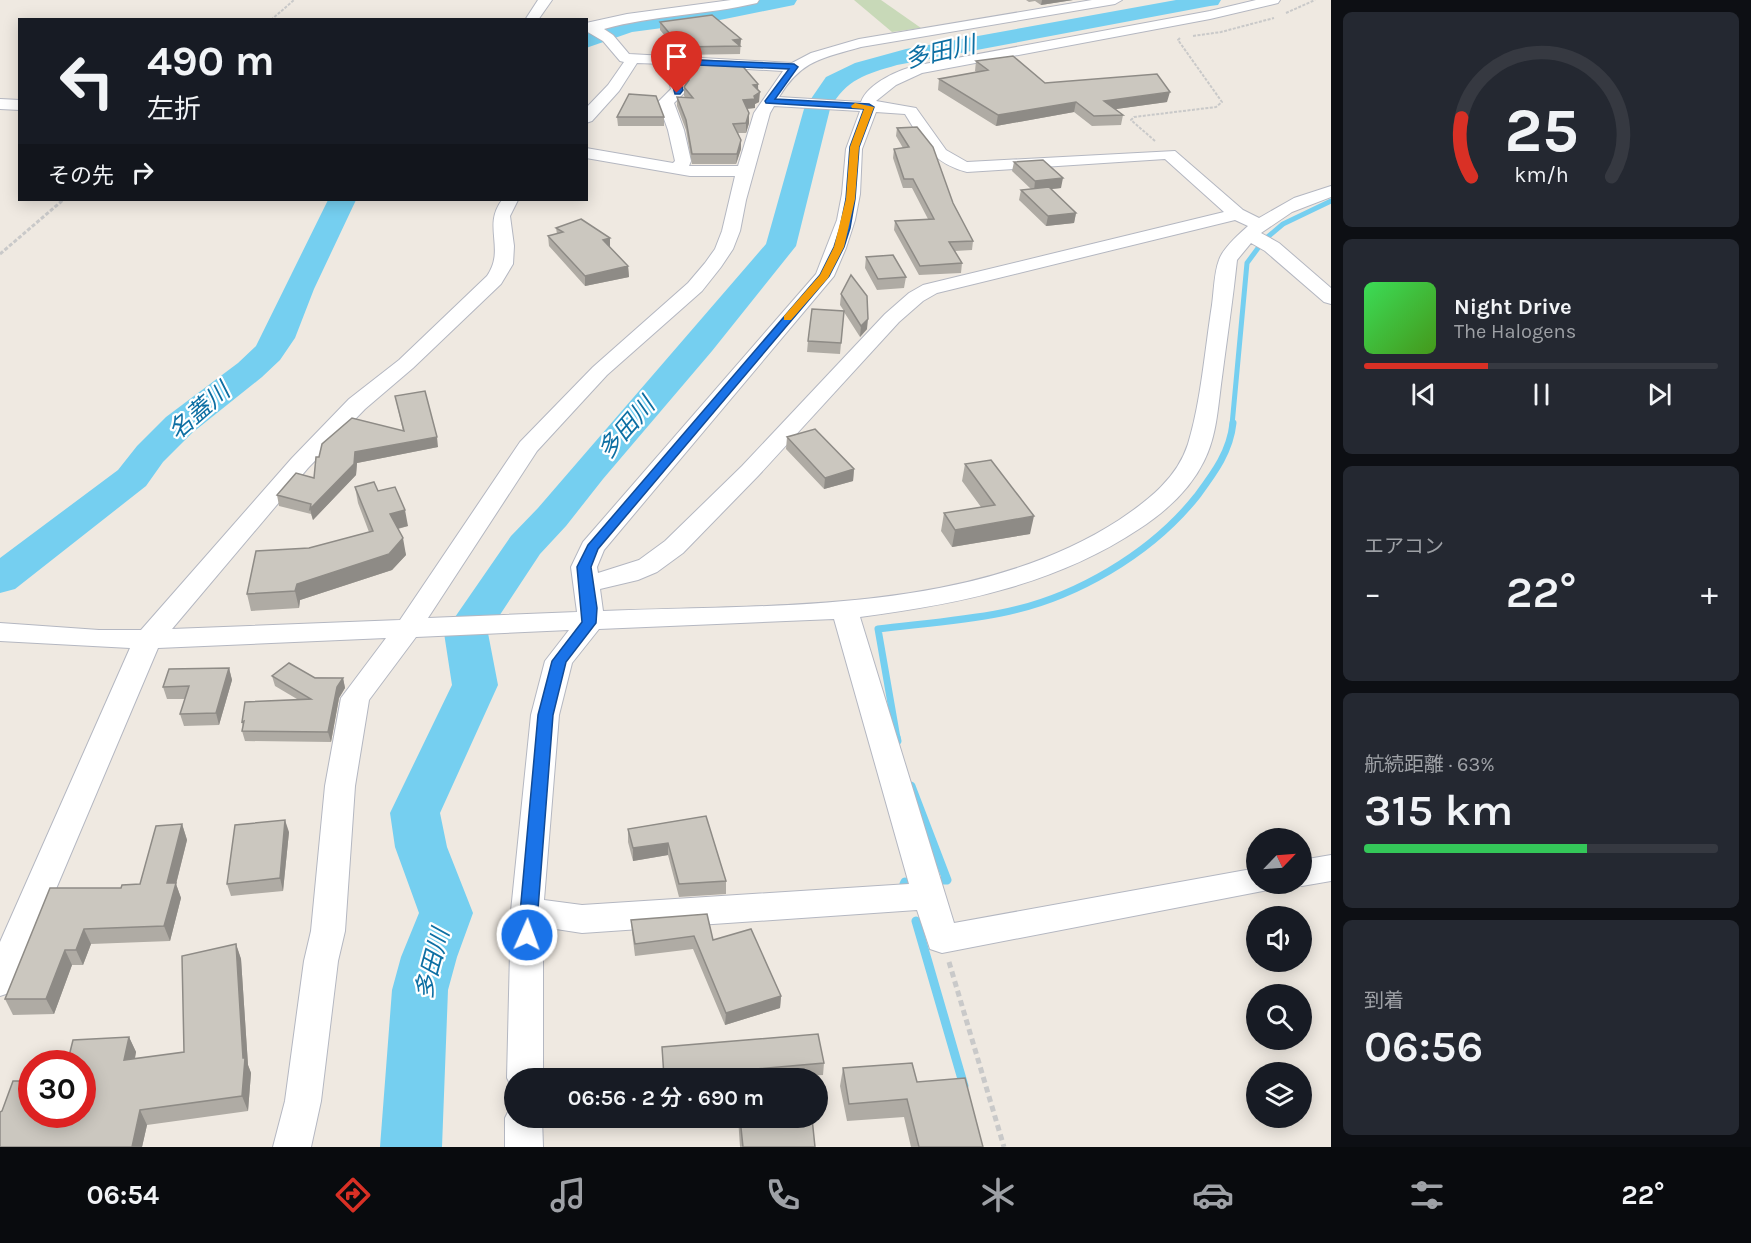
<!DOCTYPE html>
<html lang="ja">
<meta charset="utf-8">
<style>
:root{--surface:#171b24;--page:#242831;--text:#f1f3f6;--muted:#9ea1a6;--line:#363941;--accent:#d93025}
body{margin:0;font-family:Karla,"Noto Sans JP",sans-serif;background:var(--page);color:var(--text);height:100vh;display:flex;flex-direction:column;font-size:22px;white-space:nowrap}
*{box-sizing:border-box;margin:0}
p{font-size:20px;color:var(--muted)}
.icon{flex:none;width:33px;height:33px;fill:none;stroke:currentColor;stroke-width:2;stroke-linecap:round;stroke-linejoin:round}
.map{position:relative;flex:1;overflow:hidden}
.details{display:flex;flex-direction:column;gap:12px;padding:12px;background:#0d0f14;width:420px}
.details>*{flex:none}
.guide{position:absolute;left:18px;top:18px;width:570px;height:183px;border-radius:0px;box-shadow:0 3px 15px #0003;background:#171b24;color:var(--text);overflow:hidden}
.needle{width:39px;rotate:65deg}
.tools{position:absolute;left:1246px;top:828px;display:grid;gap:12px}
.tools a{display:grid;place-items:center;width:66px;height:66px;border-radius:50%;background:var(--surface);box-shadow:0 3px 15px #0003;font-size:30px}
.speed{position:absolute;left:18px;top:1050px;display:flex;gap:12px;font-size:30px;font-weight:700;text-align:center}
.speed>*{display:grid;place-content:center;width:78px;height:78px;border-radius:50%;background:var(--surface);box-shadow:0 3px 15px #0003;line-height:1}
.speed .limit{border:9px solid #d22;background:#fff;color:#111}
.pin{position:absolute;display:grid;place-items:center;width:51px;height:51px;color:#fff;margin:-62px -26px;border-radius:50% 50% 50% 0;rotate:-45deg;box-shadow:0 0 6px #0007}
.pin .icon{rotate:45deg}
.me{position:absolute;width:66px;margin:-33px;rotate:2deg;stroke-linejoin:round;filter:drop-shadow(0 0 4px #0008)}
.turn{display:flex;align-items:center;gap:21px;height:126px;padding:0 30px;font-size:27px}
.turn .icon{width:78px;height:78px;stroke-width:2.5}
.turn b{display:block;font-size:42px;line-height:51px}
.then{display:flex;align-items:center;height:57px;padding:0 30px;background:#0003;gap:12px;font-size:22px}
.big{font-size:45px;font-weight:600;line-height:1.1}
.details .tile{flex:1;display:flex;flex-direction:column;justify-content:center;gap:9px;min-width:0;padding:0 21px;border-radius:9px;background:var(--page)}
.details .dial{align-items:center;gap:0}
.dial svg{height:156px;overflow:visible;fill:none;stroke:var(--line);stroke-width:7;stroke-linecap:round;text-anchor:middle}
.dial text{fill:var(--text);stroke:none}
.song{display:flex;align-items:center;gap:18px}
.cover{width:72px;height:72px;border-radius:9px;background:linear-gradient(135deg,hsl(130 70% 55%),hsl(100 70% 35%))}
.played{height:6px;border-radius:3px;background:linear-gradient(90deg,var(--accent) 35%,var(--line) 35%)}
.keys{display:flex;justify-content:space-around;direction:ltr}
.heat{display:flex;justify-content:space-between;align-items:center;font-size:33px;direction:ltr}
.charge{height:9px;border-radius:4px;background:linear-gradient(90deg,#34c759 63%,var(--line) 0)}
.trip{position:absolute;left:504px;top:1068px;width:324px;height:60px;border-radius:30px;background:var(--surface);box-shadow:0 3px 15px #0003;font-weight:600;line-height:60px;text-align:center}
.tabs{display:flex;height:96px;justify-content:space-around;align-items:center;background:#090b0e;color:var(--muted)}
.tabs .icon{width:42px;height:42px}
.tabs .selected{color:var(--accent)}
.tabs b{font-size:27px;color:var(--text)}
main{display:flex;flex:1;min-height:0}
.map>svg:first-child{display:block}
</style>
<main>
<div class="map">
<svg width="1331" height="1147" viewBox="0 0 1331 1147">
<rect width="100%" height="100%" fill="#efe9e1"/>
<path fill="#c8d9b8" d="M 854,0 L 881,0 L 921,28 L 892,32 Z"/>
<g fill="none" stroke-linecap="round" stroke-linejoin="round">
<path stroke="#75cff0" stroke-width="5" d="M 1232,425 L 1247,263 L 1264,240 L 1283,224 L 1331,201"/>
<path stroke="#75cff0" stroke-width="7" d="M 897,738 L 878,629 C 919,624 960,621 1001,613 C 1074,599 1151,554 1197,496 C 1214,473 1230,452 1233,423"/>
<path stroke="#75cff0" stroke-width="9" d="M 896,737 L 897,741
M 911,786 L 947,880 L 944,880
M 904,884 L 905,882
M 916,921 L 964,1086"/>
<path fill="#75cff0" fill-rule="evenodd" d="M 753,0 L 797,0 L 794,5 L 715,21 L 632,32 L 586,48 L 586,33 L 628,19 Z
M 1176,0 L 1221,0 L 1218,5 L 1210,6 L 897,65 C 866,74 846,79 830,109 L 796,246 L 712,351 L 603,479 L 566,526 L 540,554 L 488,633 L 498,685 L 440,813 L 447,847 L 473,913 L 457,957 L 448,990 L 442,1147 L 380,1147 L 392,990 L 401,957 L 419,913 L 395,847 L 390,813 L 452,685 L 444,633 L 511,536 L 538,508 L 766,244 L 804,109 L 826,77 L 855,63 L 906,49 Z
M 328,200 L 356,200 L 314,289 L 295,338 L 280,360 L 262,377 L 192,433 L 163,462 L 146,486 L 15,589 L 0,593 L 0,558 L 118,470 L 137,446 L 166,417 L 238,363 L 256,346 Z"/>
<g stroke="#b4b7c1" stroke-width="2">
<path id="minor" d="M 538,0 L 552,0 L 538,20 L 525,20 Z
M 731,0 L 759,0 L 757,3 C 706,15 654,15 604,29 L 613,35 L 629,54 L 792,63 L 811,53 L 859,39 L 1092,0 L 1122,0 L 1115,4 L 861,47 C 823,58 801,60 779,97 L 861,102 C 868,83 900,69 919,65 L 1210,11 L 1256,0 L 1280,0 L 1278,3 L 1210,19 L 922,73 L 896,85 L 876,101 L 916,108 L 946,150 L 967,162 L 1175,151 L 1243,210 L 1259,218 L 1294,198 L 1331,186 L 1331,197 L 1292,212 L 1261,233 L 1279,243 L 1331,288 L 1331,304 L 1324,302 L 1265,251 L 1251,243 L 1237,260 C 1233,299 1227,338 1222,377 C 1218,405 1217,436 1204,461 C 1190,490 1165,512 1139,529 C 1055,585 958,604 860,617 L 954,923 L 1257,868 L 1257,884 L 1272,884 L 1268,890 L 942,953 L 930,949 L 917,910 L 582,933 L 543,927 L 543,1078 L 514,1078 L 514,1091 L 507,1078 L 511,911 L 531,715 L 545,661 L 569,630 L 416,637 L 369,700 L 355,786 L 345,931 L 338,961 L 321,1101 L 311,1147 L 273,1147 L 285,1101 L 304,961 L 311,931 L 325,786 L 341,698 L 386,638 L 158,648 L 17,981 L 12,992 L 0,996 L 0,942 L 130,648 L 0,641 L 0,623 L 99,630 L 141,630 L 292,458 L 349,399 L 399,360 L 487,276 C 506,249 482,226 502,200 L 518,200 L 510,216 L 514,246 L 513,264 L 501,284 L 413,368 L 365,409 L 308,468 L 172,629 L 400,620 L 520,442 L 593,367 L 688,283 L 705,263 L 715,249 L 722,231 L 735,176 L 690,176 L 586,158 L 586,148 L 673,163 L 675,161 L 668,130 L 658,102 L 671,89 L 664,64 L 637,63 L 619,91 L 592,121 L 586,123 L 586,108 L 608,85 L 624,62 L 620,61 L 603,41 L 586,31 L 586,23 L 627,14 ZM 679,65 L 783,71 L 754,113 L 738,166 L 689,166 L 691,161 L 684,130 L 674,103 L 687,90 ZM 774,106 L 860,111 L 846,149 L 842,194 L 837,220 L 816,274 L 583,542 L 571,567 L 577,612 L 428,618 L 537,451 L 607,375 L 702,291 L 721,267 L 733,249 L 740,231 L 746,200 L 770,113 ZM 876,112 L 905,114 C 923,143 932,163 967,172 L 1165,159 L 1224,212 L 923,285 L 909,293 L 885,314 L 742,466 L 665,541 L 639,560 L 598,573 L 597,567 L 604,550 L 834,276 L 846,248 L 855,220 L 860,194 L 862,149 ZM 1235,220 L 1248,226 C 1239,234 1223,248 1219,260 C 1214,273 1214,291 1212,305 C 1205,349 1201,402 1188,444 C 1177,478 1149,500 1119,520 C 972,615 772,604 603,611 L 600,589 L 638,580 L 657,572 L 683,553 L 758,476 L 899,322 L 923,301 L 937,293 ZM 834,619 L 909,884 L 582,905 L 544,900 L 559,715 L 572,663 L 599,629 Z
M 0,99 L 20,100 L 20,110 L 0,109 Z
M 1331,855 L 1331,881 L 1302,886 L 1295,884 L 1302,884 L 1302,860 Z
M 514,1104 L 514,1118 L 542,1118 L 543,1147 L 505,1147 L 505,1118 L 511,1106 Z"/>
</g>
<path stroke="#c9c9c9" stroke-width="2" stroke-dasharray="3 1.5" stroke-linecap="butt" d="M 1286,13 L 1315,0
M 271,20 L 294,0
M 1193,36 L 1221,32 L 1274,18
M 1155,141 L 1131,120 L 1134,117 L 1216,107 L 1222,102 L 1178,40 L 1180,38"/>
<path stroke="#c9c9c9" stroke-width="3" stroke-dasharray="4 2" stroke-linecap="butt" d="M 0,254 L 63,200"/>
<path stroke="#c9c9c9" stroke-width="5" stroke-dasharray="6 4" stroke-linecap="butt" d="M 949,962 L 1004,1147"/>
<use href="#minor" fill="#fff" fill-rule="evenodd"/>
</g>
<path fill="#afaba4" d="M 1026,0 L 1073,0 L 1041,5 L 1035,1 L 1029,2 Z
M 660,22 L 741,39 L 740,54 L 681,55 L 660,30 Z
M 682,59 L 758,84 L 759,102 L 755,104 L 755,108 L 747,109 L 749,123 L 746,133 L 738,133 L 741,140 L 741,149 L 736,164 L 692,164 L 686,130 L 677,106 L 677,97 L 685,97 L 684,96 L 684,87 L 687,83 L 682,67 Z
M 976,61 L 1045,83 L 1167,102 L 1116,109 L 1123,115 L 1121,125 L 1092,126 L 1074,112 L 996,126 L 938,90 L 939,79 L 977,72 L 975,71 Z
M 617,117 L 664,117 L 664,126 L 618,126 Z
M 897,128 L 953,203 L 973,241 L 972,250 L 955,251 L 962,263 L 961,273 L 919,275 L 894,230 L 895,221 L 928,219 L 912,188 L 903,188 L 893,158 L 894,149 L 903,148 L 896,136 Z
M 1014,162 L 1061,188 L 1051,189 L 1076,213 L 1074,223 L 1046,226 L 1019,200 L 1021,190 L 1031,189 L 1012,171 Z
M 556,228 L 610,238 L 610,248 L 628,266 L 629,277 L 585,286 L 549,246 L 548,236 L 557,234 Z
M 866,257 L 906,277 L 904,288 L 877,290 L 865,268 Z
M 841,294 L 867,329 L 860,337 L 844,312 L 840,354 L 807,352 L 808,341 L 844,311 L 840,305 Z
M 395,396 L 438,447 L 357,463 L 356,475 L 313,520 L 311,514 L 279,506 L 277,495 L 314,478 L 319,457 L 403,431 Z
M 787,437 L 854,469 L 853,481 L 824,489 L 786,449 Z
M 965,464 L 1030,534 L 952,547 L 941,531 L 944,513 L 981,507 L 962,481 Z
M 355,487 L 378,491 L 408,526 L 398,529 L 406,555 L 392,570 L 300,600 L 299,608 L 251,611 L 247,594 L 309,548 L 369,532 L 358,503 Z
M 229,668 L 232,680 L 219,725 L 184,726 L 180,714 L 185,699 L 167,699 L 163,687 Z
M 272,676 L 343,678 L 345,688 L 339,698 L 331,742 L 245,741 L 242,731 L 243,727 L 242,722 L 297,699 L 275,686 Z
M 706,816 L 726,881 L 726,894 L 679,897 L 668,855 L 633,861 L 628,842 L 628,829 Z
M 182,824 L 187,840 L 176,884 L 181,898 L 170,941 L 91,944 L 83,965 L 72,965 L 54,1014 L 13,1015 L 5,999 L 121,888 L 140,884 Z
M 289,832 L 283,891 L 231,896 L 227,884 Z
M 631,920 L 713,940 L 781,996 L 780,1008 L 725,1025 L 693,949 L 635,956 L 632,932 Z
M 236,944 L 241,959 L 248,1065 L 251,1073 L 248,1111 L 147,1125 L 142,1147 L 0,1147 L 2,1111 L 32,1114 L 129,1037 L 136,1052 L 135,1059 L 184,1052 Z
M 662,1047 L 824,1063 L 823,1075 L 783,1078 L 664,1078 Z
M 843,1068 L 917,1082 L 983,1147 L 911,1147 L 904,1117 L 847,1121 L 840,1086 Z
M 738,1118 L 812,1118 L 815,1147 L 740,1147 Z"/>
<path fill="#8e8b86" d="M 1042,0 L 1073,0 L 1041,5 Z
M 741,39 L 740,46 L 733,40 Z
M 758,84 L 758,93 L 753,85 Z
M 760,92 L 759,102 L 755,104 L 755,108 L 743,109 L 743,100 L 754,96 Z
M 1170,92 L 1167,102 L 1102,111 L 1104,101 Z
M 1076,102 L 1074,112 L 996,126 L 998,115 Z
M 749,113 L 749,123 L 746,133 L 746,123 Z
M 741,140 L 741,149 L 736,164 L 737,154 Z
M 1063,178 L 1061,188 L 1034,191 L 1035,181 Z
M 1076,213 L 1074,223 L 1046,226 L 1048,216 Z
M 610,238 L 610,248 L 603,240 Z
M 628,266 L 629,277 L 585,286 L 585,276 Z
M 868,319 L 867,329 L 860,337 L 861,326 Z
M 437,437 L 438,447 L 357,463 L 356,475 L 313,520 L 310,509 L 355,452 Z
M 854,469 L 853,481 L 824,489 L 825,478 Z
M 405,510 L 408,526 L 392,530 L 390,514 Z
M 1034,516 L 1030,534 L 952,547 L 955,530 Z
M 403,538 L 406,555 L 392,570 L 300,600 L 299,608 L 295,591 L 297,584 Z
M 229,668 L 232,680 L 219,725 L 216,713 Z
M 343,678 L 345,688 L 339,698 L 331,742 L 328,732 L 337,687 Z
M 285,820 L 289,832 L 283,891 L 280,878 Z
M 182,824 L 187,840 L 176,884 L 181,898 L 170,941 L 164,926 L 167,883 Z
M 668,843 L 668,855 L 633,861 L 633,848 Z
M 84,929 L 91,944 L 83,965 L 76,950 Z
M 236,944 L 241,959 L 248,1065 L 251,1073 L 248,1111 L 242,1096 L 243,1058 Z
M 65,950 L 72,965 L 54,1014 L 46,999 Z
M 781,996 L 780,1008 L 725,1025 L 726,1013 Z
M 129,1037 L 136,1052 L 131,1076 L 124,1060 Z
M 140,1110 L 147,1125 L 142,1147 L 132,1147 Z"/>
<path fill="#cbc7bf" stroke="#8e8b86" stroke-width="1.5" d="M 712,15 L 741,39 L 733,40 L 740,46 L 681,47 L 660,22 Z
M 1013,56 L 1045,83 L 1157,74 L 1170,92 L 1104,101 L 1123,115 L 1094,116 L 1076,102 L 998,115 L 939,79 L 988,70 L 976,61 Z
M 682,59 L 739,62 L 758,84 L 753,85 L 760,92 L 754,96 L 755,99 L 743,100 L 749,113 L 746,123 L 733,124 L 741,140 L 737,154 L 692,154 L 686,120 L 677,97 L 693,98 L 684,87 L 689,80 Z
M 629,94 L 656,96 L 664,117 L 617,117 Z
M 917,127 L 933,147 L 953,203 L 973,241 L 949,242 L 962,263 L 920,266 L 895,221 L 934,219 L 913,179 L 904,179 L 894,149 L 909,147 L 897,128 Z
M 1043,160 L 1063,178 L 1035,181 L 1014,162 Z
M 1049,187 L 1076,213 L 1048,216 L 1021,190 Z
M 581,219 L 610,238 L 603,240 L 628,266 L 585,276 L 548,236 L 563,232 L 556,228 Z
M 893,255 L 906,277 L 878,279 L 866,257 Z
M 851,275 L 867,296 L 868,319 L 861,326 L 841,294 Z
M 812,309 L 844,311 L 841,343 L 808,341 Z
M 425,391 L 437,437 L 355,452 L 354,464 L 310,509 L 311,504 L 277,495 L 296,473 L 314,478 L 316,457 L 319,457 L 322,444 L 352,418 L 404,431 L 395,396 Z
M 815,429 L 854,469 L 825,478 L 787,437 Z
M 991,460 L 1034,516 L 955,530 L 944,513 L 995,505 L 965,464 Z
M 374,482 L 378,491 L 395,487 L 405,510 L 390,514 L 403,538 L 389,554 L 297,584 L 295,591 L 247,594 L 256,551 L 309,548 L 373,531 L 355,487 Z
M 289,663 L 315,678 L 343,678 L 337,687 L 328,732 L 242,731 L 244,721 L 242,722 L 245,702 L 311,699 L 272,676 Z
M 229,668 L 216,713 L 180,714 L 189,686 L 163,687 L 169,669 Z
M 706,816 L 726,881 L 679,884 L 668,843 L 633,848 L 628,829 Z
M 285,820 L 280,878 L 227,884 L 235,825 Z
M 182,824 L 167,883 L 176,883 L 164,926 L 84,929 L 76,950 L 65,950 L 46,999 L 5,999 L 50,888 L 121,888 L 122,885 L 140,884 L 156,826 Z
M 707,914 L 713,940 L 751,929 L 781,996 L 726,1013 L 694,936 L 635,944 L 631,920 Z
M 236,944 L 243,1058 L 245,1058 L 242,1096 L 140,1110 L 132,1147 L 0,1147 L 0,1112 L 2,1111 L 13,1081 L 32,1081 L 32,1114 L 82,1114 L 82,1064 L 67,1064 L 73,1040 L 129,1037 L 124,1060 L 184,1052 L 182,956 Z
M 818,1034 L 824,1063 L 664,1077 L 662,1047 Z
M 912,1063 L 917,1082 L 965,1078 L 983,1147 L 919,1147 L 907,1099 L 849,1104 L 843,1068 Z
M 740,1118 L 812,1118 L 815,1147 L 743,1147 Z"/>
<path fill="#1a73e8" stroke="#114b97" stroke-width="1.5" d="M 670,59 L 794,64 L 798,67 L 775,99 L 869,104 L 874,107 L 859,147 L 855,199 L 850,228 L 844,247 L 829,276 L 598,549 L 591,567 L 597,608 L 596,623 L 566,662 L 553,715 L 536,935 L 533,940 L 527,942 L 521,940 L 518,935 L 538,715 L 552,661 L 582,622 L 577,567 L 588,545 L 820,275 L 834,247 L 840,228 L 846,199 L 850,147 L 864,109 L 766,103 L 765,101 L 789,69 L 675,64 L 683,90 L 680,94 L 675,94 L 666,62 Z"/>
<path fill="#f59e0b" d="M 855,103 L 874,107 L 859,147 L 855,199 L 844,247 L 828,278 L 791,320 L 784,320 L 784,316 L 820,275 L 834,247 L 846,199 L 850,147 L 864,109 L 852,108 L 851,106 Z"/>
<g text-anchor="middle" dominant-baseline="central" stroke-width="4.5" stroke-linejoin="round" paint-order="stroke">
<g font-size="24" font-style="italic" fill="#0d6fa3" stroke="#fff">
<text transform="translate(940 52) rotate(-13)">多田川</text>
<text transform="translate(199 411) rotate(-41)">名蓋川</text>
<text transform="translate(626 428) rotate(-49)">多田川</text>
<text transform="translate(432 964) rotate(-75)">多田川</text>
</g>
</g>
</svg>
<div class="tools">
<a><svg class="needle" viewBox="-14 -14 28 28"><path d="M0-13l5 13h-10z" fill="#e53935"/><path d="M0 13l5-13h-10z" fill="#9ea1a6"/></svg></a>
<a><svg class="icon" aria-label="sound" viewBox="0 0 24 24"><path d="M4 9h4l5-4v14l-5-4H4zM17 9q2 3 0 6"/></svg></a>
<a><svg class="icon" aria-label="search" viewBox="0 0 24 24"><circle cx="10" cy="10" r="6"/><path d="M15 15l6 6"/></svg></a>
<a><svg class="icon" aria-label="layers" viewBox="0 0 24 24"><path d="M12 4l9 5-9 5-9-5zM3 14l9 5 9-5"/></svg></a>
</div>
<div class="speed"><div class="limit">30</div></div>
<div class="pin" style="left:677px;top:93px;background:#d93025"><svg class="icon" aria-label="arrive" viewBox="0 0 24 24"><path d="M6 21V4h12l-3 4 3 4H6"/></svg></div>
<svg class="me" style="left:527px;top:935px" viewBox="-20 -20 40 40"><circle r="17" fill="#1a73e8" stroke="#fff" stroke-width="3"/><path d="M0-11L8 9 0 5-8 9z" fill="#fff"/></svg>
<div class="trip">06:56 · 2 分 · 690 m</div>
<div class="guide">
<div class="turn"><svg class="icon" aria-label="left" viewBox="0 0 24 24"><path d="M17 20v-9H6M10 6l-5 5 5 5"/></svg><div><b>490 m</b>左折</div></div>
<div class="then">その先<svg class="icon" aria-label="right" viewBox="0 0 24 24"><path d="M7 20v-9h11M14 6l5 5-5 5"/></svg></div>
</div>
</div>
<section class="details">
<div class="tile dial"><svg viewBox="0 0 100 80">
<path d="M14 69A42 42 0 1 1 86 69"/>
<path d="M14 69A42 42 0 0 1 9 39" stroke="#d93025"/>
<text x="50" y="56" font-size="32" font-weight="700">25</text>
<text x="50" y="72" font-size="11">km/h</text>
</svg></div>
<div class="tile">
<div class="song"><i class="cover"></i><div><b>Night Drive</b><p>The Halogens</p></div></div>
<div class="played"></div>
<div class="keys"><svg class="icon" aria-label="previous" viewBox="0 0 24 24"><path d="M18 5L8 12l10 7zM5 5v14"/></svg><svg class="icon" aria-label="pause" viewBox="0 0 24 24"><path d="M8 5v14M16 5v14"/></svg><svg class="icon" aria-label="next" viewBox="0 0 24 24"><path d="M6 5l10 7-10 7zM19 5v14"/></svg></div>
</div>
<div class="tile"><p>エアコン</p>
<div class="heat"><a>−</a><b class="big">22°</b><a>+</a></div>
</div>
<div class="tile"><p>航続距離 · 63%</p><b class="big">315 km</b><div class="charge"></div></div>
<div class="tile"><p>到着</p><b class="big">06:56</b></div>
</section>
</main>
<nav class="tabs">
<b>06:54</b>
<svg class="icon selected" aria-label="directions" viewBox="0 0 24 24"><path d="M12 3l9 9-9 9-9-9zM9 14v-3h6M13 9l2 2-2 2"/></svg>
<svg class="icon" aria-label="music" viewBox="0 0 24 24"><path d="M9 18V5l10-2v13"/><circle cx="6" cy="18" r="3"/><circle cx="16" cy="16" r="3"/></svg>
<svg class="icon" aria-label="phone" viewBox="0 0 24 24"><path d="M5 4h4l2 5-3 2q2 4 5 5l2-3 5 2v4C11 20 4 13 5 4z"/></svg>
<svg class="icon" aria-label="climate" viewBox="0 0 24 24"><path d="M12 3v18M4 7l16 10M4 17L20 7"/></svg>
<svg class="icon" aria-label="car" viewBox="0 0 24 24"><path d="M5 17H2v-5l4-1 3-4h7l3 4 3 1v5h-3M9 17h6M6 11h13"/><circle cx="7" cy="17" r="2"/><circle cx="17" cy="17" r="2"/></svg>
<svg class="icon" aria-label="filters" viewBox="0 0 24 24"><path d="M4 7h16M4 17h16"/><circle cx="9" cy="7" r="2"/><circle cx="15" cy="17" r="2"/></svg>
<b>22°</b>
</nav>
